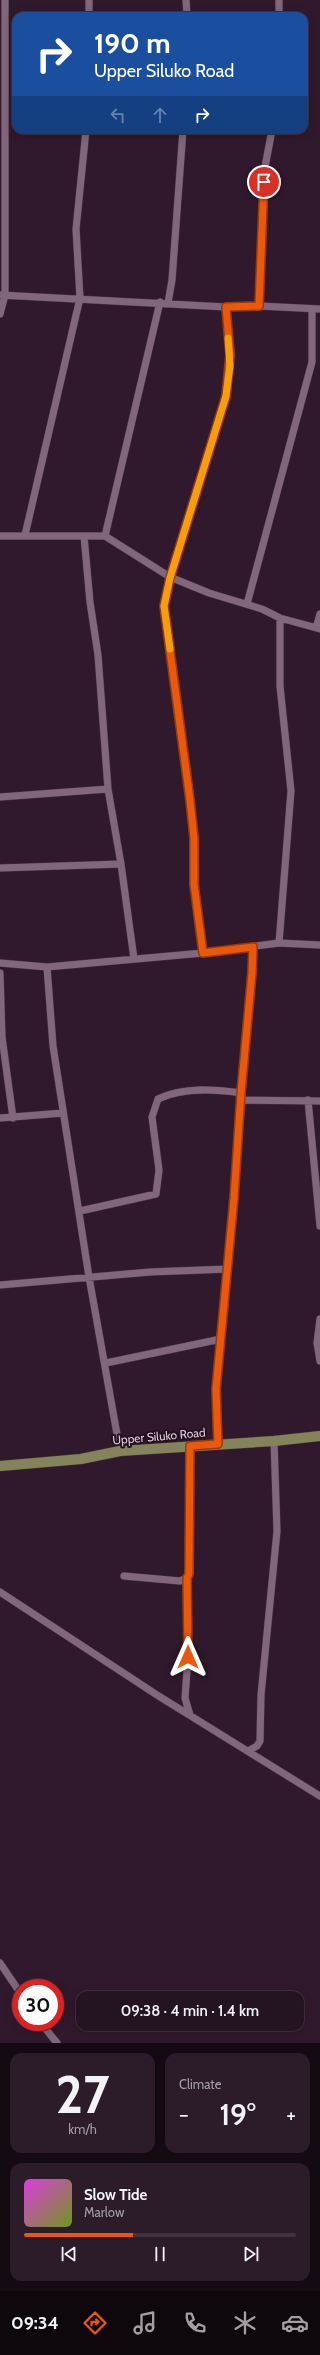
<!DOCTYPE html>
<meta charset="utf-8">
<style>
:root{--surface:#241321;--page:#2c1c2a;--text:#f1f3f6;--muted:#a39ea5;--line:#41323f;--accent:#ea580c}
body{margin:0;font-family:Cabin,sans-serif;background:var(--page);color:var(--text);height:100vh;display:flex;flex-direction:column;font-size:15px;white-space:nowrap}
*{box-sizing:border-box;margin:0}
p{font-size:13px;color:var(--muted)}
.icon{flex:none;width:22px;height:22px;fill:none;stroke:currentColor;stroke-width:2;stroke-linecap:round;stroke-linejoin:round}
.map{position:relative;height:2043px;overflow:hidden}
.panel{display:flex;flex-direction:column;gap:10px;padding:10px;background:#140a12;flex:1}
.panel>*{flex:none}
.top-card{position:absolute;left:12px;top:12px;width:296px;height:122px;border-radius:12px;box-shadow:0 2px 10px #0003,0 0 0 1px var(--line);background:#1a4fa0;color:#fff;overflow:hidden}
.speed{position:absolute;left:12px;top:1979px;display:flex;gap:8px;font-size:20px;font-weight:700;text-align:center}
.speed>*{display:grid;place-content:center;width:52px;height:52px;border-radius:50%;background:var(--surface);box-shadow:0 2px 10px #0003,0 0 0 1px var(--line);line-height:1}
.speed .limit{border:6px solid #d22;background:#fff;color:#111}
.pin{position:absolute;display:grid;place-items:center;width:34px;height:34px;color:#fff;margin:-17px;border:2px solid #fff;border-radius:50%;box-shadow:0 1px 4px #0007}
.me{position:absolute;width:44px;margin:-22px;rotate:0deg;stroke-linejoin:round;filter:drop-shadow(0 0 3px #0008)}
.turn{display:flex;align-items:center;gap:14px;height:84px;padding:0 16px;font-size:18px}
.turn .icon{width:52px;height:52px;stroke-width:2.5}
.turn b{display:block;font-size:28px;line-height:34px}
.lanes{display:flex;align-items:center;height:38px;padding:0 16px;background:#0003;justify-content:center;gap:20px;direction:ltr}
.lanes .off{opacity:.35}
.big{font-size:30px;font-weight:600;line-height:1.1}
.panel .tile{flex:1;display:flex;flex-direction:column;justify-content:center;gap:6px;min-width:0;padding:0 14px;border-radius:12px;background:var(--page)}
.panel .dial{align-items:center;gap:0}
.dial b{font-size:52px;line-height:1}
.song{display:flex;align-items:center;gap:12px}
.cover{width:48px;height:48px;border-radius:6px;background:linear-gradient(135deg,hsl(300 70% 55%),hsl(80 70% 35%))}
.played{height:4px;border-radius:2px;background:linear-gradient(90deg,var(--accent) 40%,var(--line) 40%)}
.keys{display:flex;justify-content:space-around;direction:ltr}
.heat{display:flex;justify-content:space-between;align-items:center;font-size:22px;direction:ltr}
.panel .tiles{flex:1;display:grid;gap:10px;grid-template-columns:1fr 1fr}
.tile:last-child{grid-column:span 2}
.trip{position:absolute;left:76px;top:1991px;width:228px;height:40px;border-radius:12px;background:var(--surface);box-shadow:0 2px 10px #0003,0 0 0 1px var(--line);font-weight:600;line-height:40px;text-align:center}
.dock{display:flex;height:64px;justify-content:space-around;align-items:center;background:#0e080d;color:var(--muted)}
.dock .icon{width:28px;height:28px}
.dock .active{color:var(--accent)}
.dock b{font-size:18px;color:var(--text)}
.map>svg:first-child{display:block}
</style>
<div class="map">
<svg width="320" height="2043" viewBox="0 0 320 2043">
<rect width="100%" height="100%" fill="#30192c"/>
<g fill="none" stroke-linecap="round" stroke-linejoin="round">
<g stroke="#463443" stroke-width="8">
<path id="street" d="M 186,0 L 187,16
M 279,0 L 279,16
M 89,16 L 89,0
M 0,295 L 226,307 L 259,306 L 320,309
M 168,303 L 172,280 L 183,130
M 259,306 L 265,167 L 272,130
M 0,314 L 5,295 L 5,0
M 25,535 L 80,298 L 76,229 L 86,130
M 0,536 L 105,536 L 170,577 L 209,593 L 262,609 L 280,618 L 320,629
M 84,536 L 90,602 L 98,655 L 108,789 L 121,864 L 134,959
M 105,536 L 160,302
M 247,604 L 312,362 L 312,310
M 316,628 L 320,614
M 0,797 L 108,789
M 0,868 L 121,864
M 279,943 L 291,791 L 280,686 L 280,618
M 203,953 L 194,884 L 194,838 L 189,787 L 164,606 L 170,577 L 226,396 L 230,355 L 226,307
M 0,963 L 47,967 L 203,953 L 279,943 L 320,945
M 47,967 L 53,1046 L 89,1277 L 120,1451
M 0,973 L 2,1037 L 13,1118
M 240,1100 L 320,1101
M 308,1100 L 320,1226
M 0,1118 L 63,1113
M 80,1211 L 156,1194 L 159,1170 L 152,1117 L 158,1099 C 183,1087 214,1089 241,1093
M 0,1285 L 150,1272 L 228,1269
M 320,1319 L 317,1343 L 320,1361
M 106,1363 L 221,1339
M 217,1444 L 216,1389 L 234,1198 L 253,947
M 124,1576 L 180,1581 L 187,1578 L 189,1574 L 190,1446
M 187,1578 L 188,1657 L 185,1698 L 190,1715
M 0,1592 L 157,1695 L 320,1796
M 248,1751 L 257,1746 L 260,1741 L 261,1695 L 277,1531 L 274,1441
M 0,1963 L 21,1994
M 40,2022 L 57,2043"/>
</g>
<g stroke="#463443" stroke-width="11">
<path id="primary" d="M 0,1466 L 81,1459 L 120,1451 L 274,1441 L 320,1436"/>
</g>
<use href="#street" stroke="#81667c" stroke-width="7"/>
<use href="#primary" stroke="#838459" stroke-width="10"/>
</g>
<g fill="none" stroke-linecap="round" stroke-linejoin="round">
<g stroke="#983908" stroke-width="10">
<path id="route" d="M 188,1657 L 187,1578 L 189,1574 L 190,1446 L 218,1444 L 216,1389 L 234,1198 L 241,1093 L 252,973 L 253,947 L 203,953 L 194,884 L 194,838 L 190,800 L 164,606 L 170,578 L 226,396 L 230,355 L 226,307 L 259,306 L 264,182"/>
</g>
<use href="#route" stroke="#ea580c" stroke-width="7"/>
<path stroke="#f59e0b" stroke-width="7" d="M 170,649 L 164,606 L 170,578 L 226,396 L 230,366 L 228,338"/>
</g>
<g text-anchor="middle" dominant-baseline="central" stroke-width="4" stroke-linejoin="round" paint-order="stroke">
<g font-size="12" fill="#dccdd9" stroke="#251022">
<text transform="translate(159 1436) rotate(-5)">Upper Siluko Road</text>
</g>
</g>
</svg>
<div class="speed"><div class="limit">30</div></div>
<div class="pin" style="left:264px;top:182px;background:#d93025"><svg class="icon" aria-label="arrive" viewBox="0 0 24 24"><path d="M6 21V4h12l-3 4 3 4H6"/></svg></div>
<svg class="me" style="left:188px;top:1657px" viewBox="-20 -20 40 40"><path d="M0-17L14 15 0 8-14 15z" fill="#ea580c" stroke="#fff" stroke-width="4"/></svg>
<div class="trip">09:38 · 4 min · 1.4 km</div>
<div class="top-card">
<div class="turn"><svg class="icon" aria-label="right" viewBox="0 0 24 24"><path d="M7 20v-9h11M14 6l5 5-5 5"/></svg><div><b>190 m</b>Upper Siluko Road</div></div>
<div class="lanes"><svg class="icon off" aria-label="left" viewBox="0 0 24 24"><path d="M17 20v-9H6M10 6l-5 5 5 5"/></svg><svg class="icon off" aria-label="ahead" viewBox="0 0 24 24"><path d="M12 20V5M6 11l6-6 6 6"/></svg><svg class="icon" aria-label="right" viewBox="0 0 24 24"><path d="M7 20v-9h11M14 6l5 5-5 5"/></svg></div>
</div>
</div>
<section class="panel">
<div class="tiles">
<div class="tile dial"><b>27</b><p>km/h</p></div>
<div class="tile"><p>Climate</p>
<div class="heat"><a>−</a><b class="big">19°</b><a>+</a></div>
</div>
<div class="tile">
<div class="song"><i class="cover"></i><div><b>Slow Tide</b><p>Marlow</p></div></div>
<div class="played"></div>
<div class="keys"><svg class="icon" aria-label="previous" viewBox="0 0 24 24"><path d="M18 5L8 12l10 7zM5 5v14"/></svg><svg class="icon" aria-label="pause" viewBox="0 0 24 24"><path d="M8 5v14M16 5v14"/></svg><svg class="icon" aria-label="next" viewBox="0 0 24 24"><path d="M6 5l10 7-10 7zM19 5v14"/></svg></div>
</div>
</div>
</section>
<nav class="dock">
<b>09:34</b>
<svg class="icon active" aria-label="directions" viewBox="0 0 24 24"><path d="M12 3l9 9-9 9-9-9zM9 14v-3h6M13 9l2 2-2 2"/></svg>
<svg class="icon" aria-label="music" viewBox="0 0 24 24"><path d="M9 18V5l10-2v13"/><circle cx="6" cy="18" r="3"/><circle cx="16" cy="16" r="3"/></svg>
<svg class="icon" aria-label="phone" viewBox="0 0 24 24"><path d="M5 4h4l2 5-3 2q2 4 5 5l2-3 5 2v4C11 20 4 13 5 4z"/></svg>
<svg class="icon" aria-label="climate" viewBox="0 0 24 24"><path d="M12 3v18M4 7l16 10M4 17L20 7"/></svg>
<svg class="icon" aria-label="car" viewBox="0 0 24 24"><path d="M5 17H2v-5l4-1 3-4h7l3 4 3 1v5h-3M9 17h6M6 11h13"/><circle cx="7" cy="17" r="2"/><circle cx="17" cy="17" r="2"/></svg>
</nav>
